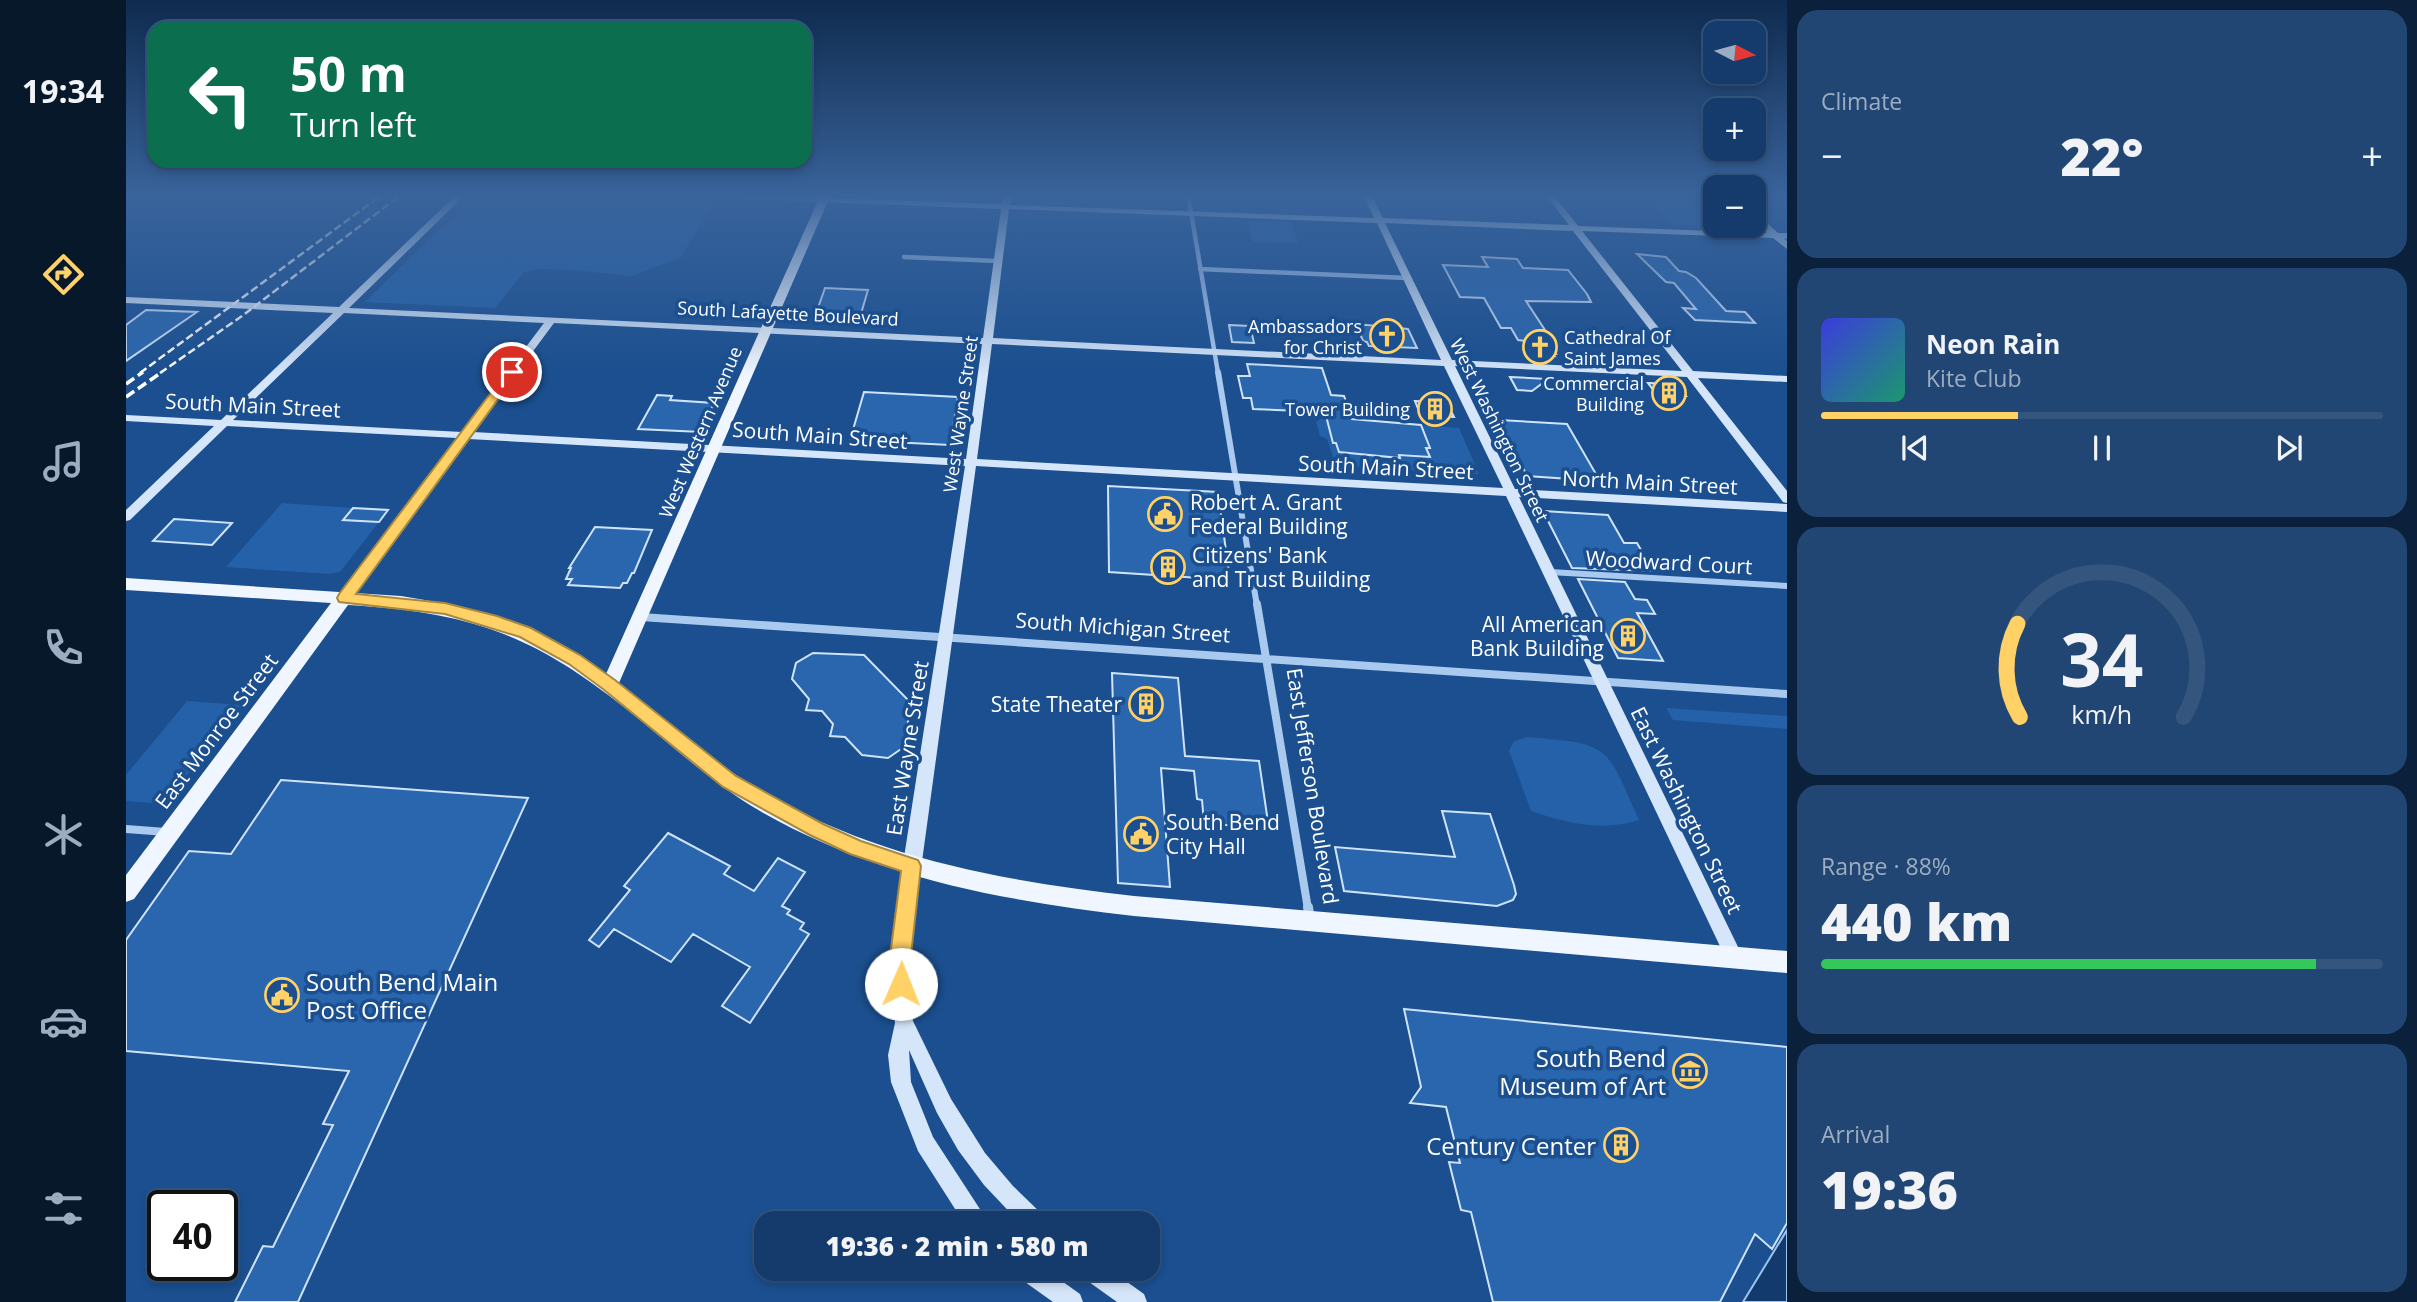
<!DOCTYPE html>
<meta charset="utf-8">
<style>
:root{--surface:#143b6b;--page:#214673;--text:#f1f3f6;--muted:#9dadc1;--line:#33557e;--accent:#ffd166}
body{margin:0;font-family:"Open Sans",sans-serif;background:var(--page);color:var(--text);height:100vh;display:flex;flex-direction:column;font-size:26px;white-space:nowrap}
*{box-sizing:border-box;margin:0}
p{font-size:23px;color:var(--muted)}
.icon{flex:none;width:38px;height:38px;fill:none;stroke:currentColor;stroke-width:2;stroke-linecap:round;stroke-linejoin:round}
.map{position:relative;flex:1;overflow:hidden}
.panel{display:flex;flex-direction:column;gap:10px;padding:10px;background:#0b203b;width:630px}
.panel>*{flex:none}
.top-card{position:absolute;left:21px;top:21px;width:665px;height:147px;border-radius:21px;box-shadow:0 4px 10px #0003,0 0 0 2px var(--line);background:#0b6e4f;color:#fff;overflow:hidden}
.needle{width:46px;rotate:96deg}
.controls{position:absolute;left:1577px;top:21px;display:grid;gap:14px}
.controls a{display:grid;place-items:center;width:63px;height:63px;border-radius:14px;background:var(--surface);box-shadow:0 4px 10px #0003,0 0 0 2px var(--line);font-size:35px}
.speed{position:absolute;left:21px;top:1190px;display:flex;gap:14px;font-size:35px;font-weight:700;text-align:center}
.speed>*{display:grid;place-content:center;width:91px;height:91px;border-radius:50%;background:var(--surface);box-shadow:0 4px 10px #0003,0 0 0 2px var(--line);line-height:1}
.speed .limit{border:4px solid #111;border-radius:10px;background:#fff;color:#111}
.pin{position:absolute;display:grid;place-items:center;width:60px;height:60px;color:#fff;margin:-30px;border:4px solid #fff;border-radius:50%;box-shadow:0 2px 7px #0007}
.me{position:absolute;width:77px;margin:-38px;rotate:1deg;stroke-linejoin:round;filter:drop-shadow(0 0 5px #0008)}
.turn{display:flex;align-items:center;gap:24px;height:147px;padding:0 28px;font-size:32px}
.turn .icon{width:91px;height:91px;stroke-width:2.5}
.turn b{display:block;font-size:49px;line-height:60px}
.big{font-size:52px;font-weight:800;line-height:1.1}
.panel .widget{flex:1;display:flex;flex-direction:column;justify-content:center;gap:10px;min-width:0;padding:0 24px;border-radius:21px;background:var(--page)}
.panel .dial{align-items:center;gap:0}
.dial svg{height:182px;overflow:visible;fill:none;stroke:var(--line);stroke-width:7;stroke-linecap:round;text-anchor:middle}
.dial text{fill:var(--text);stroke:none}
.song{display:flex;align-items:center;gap:21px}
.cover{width:84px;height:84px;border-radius:10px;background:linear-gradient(135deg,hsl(240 70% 55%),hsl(160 70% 35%))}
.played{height:7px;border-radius:4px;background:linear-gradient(90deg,var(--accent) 35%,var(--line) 35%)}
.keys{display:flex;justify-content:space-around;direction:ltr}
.heat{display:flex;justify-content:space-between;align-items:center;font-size:38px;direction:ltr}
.charge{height:10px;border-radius:5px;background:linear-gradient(90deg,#34c759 88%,var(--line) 0)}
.trip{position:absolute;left:628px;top:1211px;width:406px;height:70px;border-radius:21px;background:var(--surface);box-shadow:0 4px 10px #0003,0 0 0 2px var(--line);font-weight:800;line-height:70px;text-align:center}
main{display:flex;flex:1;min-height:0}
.tab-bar{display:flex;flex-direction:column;width:126px;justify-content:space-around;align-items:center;background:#08182b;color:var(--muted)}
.tab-bar .icon{width:49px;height:49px}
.tab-bar .active{color:var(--accent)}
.tab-bar b{font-size:32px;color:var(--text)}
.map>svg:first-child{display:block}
</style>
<main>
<nav class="tab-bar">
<b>19:34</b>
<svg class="icon active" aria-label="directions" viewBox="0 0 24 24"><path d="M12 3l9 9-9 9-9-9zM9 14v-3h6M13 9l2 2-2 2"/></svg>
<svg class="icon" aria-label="music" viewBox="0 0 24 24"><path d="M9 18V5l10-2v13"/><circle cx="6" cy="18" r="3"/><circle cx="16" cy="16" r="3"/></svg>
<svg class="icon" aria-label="phone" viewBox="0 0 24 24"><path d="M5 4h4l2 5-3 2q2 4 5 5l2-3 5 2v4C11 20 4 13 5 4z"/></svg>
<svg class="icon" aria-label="climate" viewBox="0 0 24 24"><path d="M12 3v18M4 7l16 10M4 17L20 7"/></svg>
<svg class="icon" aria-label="car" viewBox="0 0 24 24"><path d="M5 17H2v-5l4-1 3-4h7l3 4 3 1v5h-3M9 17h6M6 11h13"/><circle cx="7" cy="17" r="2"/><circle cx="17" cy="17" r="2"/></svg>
<svg class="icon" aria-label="filters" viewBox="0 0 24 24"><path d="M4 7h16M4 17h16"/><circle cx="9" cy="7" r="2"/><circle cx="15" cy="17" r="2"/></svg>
</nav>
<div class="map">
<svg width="1661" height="1302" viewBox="0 0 1661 1302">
<rect width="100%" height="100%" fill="#1b4f8f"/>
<path fill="#2461a8" d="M 350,194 L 594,194 L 554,258 L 505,276 L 446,270 L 412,269 L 398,272 L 369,308 L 239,302 Z
M 715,194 L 867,194 L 866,200 Z
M 1524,201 L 1589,204 L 1589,226 L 1624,226 L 1627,228 L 1547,225 Z
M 1121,221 L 1165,222 L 1172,243 L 1127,242 Z
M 1199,416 L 1210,416 L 1203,429 L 1213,451 L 1246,453 L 1252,468 L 1210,466 L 1201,439 L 1194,436 L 1190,422 Z
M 1290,425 L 1333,428 L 1353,474 L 1279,470 L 1273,455 L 1303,456 L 1300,448 L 1304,447 L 1298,433 Z
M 156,503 L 227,508 L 217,520 L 253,522 L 214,572 L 203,574 L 100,567 Z
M 61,701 L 115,705 L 39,804 L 0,801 L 0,775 Z
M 1540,708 L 1661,716 L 1661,729 L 1547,720 Z
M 1401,737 C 1486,744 1479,744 1513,820 C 1476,832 1440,823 1405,811 L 1383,751 L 1388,741 Z"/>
<path fill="#123a6d" stroke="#9cc4f0" stroke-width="2" d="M 1661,1230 L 1661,1302 L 1617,1302 Z"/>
<path fill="#2a66ad" stroke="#cfe3fa" stroke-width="2" d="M 1511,254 L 1540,257 L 1553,271 L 1560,272 L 1570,278 L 1600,311 L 1619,312 L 1629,323 L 1569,320 L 1557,308 L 1570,309 L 1548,283 L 1540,282 Z
M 1356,257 L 1391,259 L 1397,268 L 1442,270 L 1461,294 L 1465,302 L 1400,301 L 1419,330 L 1416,330 L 1430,354 L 1426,354 L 1428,356 L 1411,355 L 1406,353 L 1400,341 L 1392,340 L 1385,328 L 1375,328 L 1358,298 L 1334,297 L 1317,265 L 1362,267 Z
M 699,288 L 742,290 L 732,324 L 687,322 Z
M 20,310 L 71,312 L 0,361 L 0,325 Z
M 1230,324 L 1282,329 L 1291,348 L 1243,346 L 1241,342 L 1237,341 Z
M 1103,325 L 1124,326 L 1128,343 L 1106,342 Z
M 1121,364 L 1196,368 L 1205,395 L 1218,396 L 1226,419 L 1295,425 L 1304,448 L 1300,448 L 1304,457 L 1273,455 L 1274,458 L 1213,452 L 1210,443 L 1207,443 L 1199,412 L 1127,409 L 1125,398 L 1117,398 L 1112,376 L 1124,376 Z
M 1384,377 L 1422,379 L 1406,391 L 1391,390 Z
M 1522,383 L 1551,384 L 1560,396 L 1531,395 Z
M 738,392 L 832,397 L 824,445 L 724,440 Z
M 531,395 L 546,396 L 544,400 L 588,403 L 575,432 L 512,429 Z
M 1289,401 L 1321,403 L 1328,417 L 1295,416 Z
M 1373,420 L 1441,424 L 1474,481 L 1401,476 Z
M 982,486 L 1092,492 L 1104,580 L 983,572 Z
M 227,508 L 262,510 L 253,522 L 217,520 Z
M 1417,511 L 1482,515 L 1498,543 L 1511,543 L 1527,571 L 1446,568 Z
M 48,519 L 106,523 L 86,545 L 27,541 Z
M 469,527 L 526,530 L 508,573 L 506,573 L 501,583 L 497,583 L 494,588 L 442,585 L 446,579 L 440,579 L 445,568 L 443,568 Z
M 1452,579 L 1499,582 L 1509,599 L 1521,600 L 1529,614 L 1511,613 L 1537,661 L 1492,658 Z
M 687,653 L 738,655 L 785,703 L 778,747 L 762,758 L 736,755 L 719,737 L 704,736 L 707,724 L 696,711 L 680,710 L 683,699 L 666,679 L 670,663 Z
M 986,673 L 1052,678 L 1059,756 L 1133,761 L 1143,829 L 1078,823 L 1076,800 L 1071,799 L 1068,771 L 1035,768 L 1044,887 L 992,883 Z
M 155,780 L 402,798 L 172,1302 L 109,1302 L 137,1246 L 147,1247 L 207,1125 L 197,1124 L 223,1071 L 0,1051 L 0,940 L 63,851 L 105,854 Z
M 1316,811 L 1364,814 L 1388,885 L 1390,894 L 1387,900 L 1371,906 L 1218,891 L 1209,847 L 1329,857 Z
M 542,833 L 604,866 L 598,874 L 628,891 L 652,858 L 679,872 L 656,906 L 664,910 L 661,914 L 678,923 L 674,929 L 683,934 L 624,1023 L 596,1006 L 624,967 L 567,934 L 545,962 L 488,929 L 473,947 L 463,940 L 504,890 L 498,886 Z
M 1278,1009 L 1661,1047 L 1661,1223 L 1646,1249 L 1629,1234 L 1594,1302 L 1367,1302 L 1345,1212 L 1335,1210 L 1323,1162 L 1334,1163 L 1320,1107 L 1284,1103 L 1295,1087 Z"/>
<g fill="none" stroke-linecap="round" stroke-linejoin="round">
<path stroke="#a9c9ee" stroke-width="4.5" d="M 1062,194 L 1092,373
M 595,195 L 697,200
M 778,257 L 872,261
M 1074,269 L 1281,278"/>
<path stroke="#a9c9ee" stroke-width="6" d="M 1092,372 L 1131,606
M 1424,572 L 1661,586"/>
<path stroke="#a9c9ee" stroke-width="8" d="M 1131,604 L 1182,909
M 515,617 L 1661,694
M 0,829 L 40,832"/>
<path stroke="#a9c9ee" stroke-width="10" d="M 1182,907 L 1184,920"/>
<path fill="#d6e6fa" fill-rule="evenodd" d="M 331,194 L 340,194 L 223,308 L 857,338 L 875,209 L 694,202 L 694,198 L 697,198 L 876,204 L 877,194 L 885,194 L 884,205 L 1248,218 L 1237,194 L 1245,194 L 1257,218 L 1443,225 L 1419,194 L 1427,194 L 1452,226 L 1641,233 L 1628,220 L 1628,214 L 1631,214 L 1652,233 L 1661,233 L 1661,239 L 1658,238 L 1661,241 L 1661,249 L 1647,238 L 1456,231 L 1567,371 L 1661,376 L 1661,382 L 1572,378 L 1661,491 L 1661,503 L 1657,502 L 1561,377 L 1329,366 L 1389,489 L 1661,504 L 1661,512 L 1393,497 L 1614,951 L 1617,957 L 1614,963 L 1608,966 L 1602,963 L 1380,496 L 850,466 L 782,964 L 787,1021 L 825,1099 L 859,1153 L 887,1186 L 917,1215 L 920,1223 L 894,1223 L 858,1185 L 832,1150 L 811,1113 L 783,1050 L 785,1082 L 807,1137 L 863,1223 L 838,1223 L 792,1151 L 765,1082 L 762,1055 L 769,1023 L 764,964 L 774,883 L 839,466 L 342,439 L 223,601 L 218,603 L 211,598 L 213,595 L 331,438 L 101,426 L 4,520 L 0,521 L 0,510 L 88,426 L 0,421 L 0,415 L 95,420 L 207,313 L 0,303 L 0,297 L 213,307 ZM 883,209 L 1251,223 L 1315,360 L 867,338 ZM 1259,223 L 1447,231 L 1556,371 L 1326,360 ZM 218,313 L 418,323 L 336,432 L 107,420 ZM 428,323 L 856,344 L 840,459 L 347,432 ZM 866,344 L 1318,366 L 1377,488 L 851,459 Z
M 889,1269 L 919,1269 L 954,1294 L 957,1302 L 927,1302 L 892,1277 Z
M 953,1269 L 983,1269 L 1018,1294 L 1021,1302 L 991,1302 L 956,1277 Z"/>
<path fill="#f0f6ff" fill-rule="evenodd" d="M 695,194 L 705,194 L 493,683 C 532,713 569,748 610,775 C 730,855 868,880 1008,896 L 1661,951 L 1661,973 L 1008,916 C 877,901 749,877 634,811 C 584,782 544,743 499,708 C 405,633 341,612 222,605 L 8,899 L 0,902 L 0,875 L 205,603 L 0,590 L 0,578 L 275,596 C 354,608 413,629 480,674 Z"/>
<path stroke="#fff" stroke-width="2.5" stroke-dasharray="8 3.5" stroke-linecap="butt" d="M 14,373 L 257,194
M 34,373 L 116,316 L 276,194"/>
<path stroke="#fff" stroke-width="3.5" stroke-dasharray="10 4.5" stroke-linecap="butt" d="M 0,384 L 17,372
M 0,397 L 36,372"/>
</g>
<linearGradient id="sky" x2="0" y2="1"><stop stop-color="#0f2b4f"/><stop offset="0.52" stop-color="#39639b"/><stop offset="1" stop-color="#39639b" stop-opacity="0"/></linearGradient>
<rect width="1661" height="376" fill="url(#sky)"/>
<path fill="#ffd166" stroke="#a68842" stroke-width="2" d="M 382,370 L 392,372 L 230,594 L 319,603 L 371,616 L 405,628 L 454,655 L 489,680 L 610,776 L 697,824 L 735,841 L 792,860 L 795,866 L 784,964 L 785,984 L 782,991 L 775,994 L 767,991 L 763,964 L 775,871 L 724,854 L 684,835 L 597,787 L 477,689 L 443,664 L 394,637 L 319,614 L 213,602 L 211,598 L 213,594 Z"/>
<defs>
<g id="church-ring" transform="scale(1.75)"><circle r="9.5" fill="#1b4f8f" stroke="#ffd166" stroke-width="1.5"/><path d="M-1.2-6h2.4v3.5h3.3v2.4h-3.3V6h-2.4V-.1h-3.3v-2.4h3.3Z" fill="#ffd166"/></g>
<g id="building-ring" transform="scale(1.75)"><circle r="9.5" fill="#1b4f8f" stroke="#ffd166" stroke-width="1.5"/><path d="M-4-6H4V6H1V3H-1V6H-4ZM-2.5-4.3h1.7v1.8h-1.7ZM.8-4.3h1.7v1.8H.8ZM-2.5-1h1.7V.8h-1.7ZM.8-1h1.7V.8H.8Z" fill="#ffd166"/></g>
<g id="civic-ring" transform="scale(1.75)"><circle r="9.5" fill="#1b4f8f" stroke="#ffd166" stroke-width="1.5"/><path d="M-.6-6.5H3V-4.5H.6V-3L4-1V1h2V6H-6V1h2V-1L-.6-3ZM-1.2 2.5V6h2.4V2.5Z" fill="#ffd166"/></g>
<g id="museum-ring" transform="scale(1.75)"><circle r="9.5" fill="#1b4f8f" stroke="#ffd166" stroke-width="1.5"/><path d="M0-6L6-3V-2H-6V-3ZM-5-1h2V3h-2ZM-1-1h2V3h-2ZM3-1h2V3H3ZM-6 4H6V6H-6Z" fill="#ffd166"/></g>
</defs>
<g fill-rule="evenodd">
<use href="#church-ring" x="1261" y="336"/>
<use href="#church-ring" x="1414" y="347"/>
<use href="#building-ring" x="1543" y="393"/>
<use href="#building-ring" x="1309" y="409"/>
<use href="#civic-ring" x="1039" y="514"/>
<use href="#building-ring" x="1042" y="567"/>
<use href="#building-ring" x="1502" y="636"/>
<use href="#building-ring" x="1020" y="704"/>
<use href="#civic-ring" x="1015" y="834"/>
<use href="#civic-ring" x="156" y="995"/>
<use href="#museum-ring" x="1564" y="1071"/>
<use href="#building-ring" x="1495" y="1145"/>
</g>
<g text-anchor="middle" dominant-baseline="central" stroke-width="7" stroke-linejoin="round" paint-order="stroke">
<g font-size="18" fill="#fff" stroke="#1b4f8f">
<text transform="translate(662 313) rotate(3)">South Lafayette Boulevard</text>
<text transform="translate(834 414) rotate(-82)">West Wayne Street</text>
<text transform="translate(1374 430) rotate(64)">West Washington Street</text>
<text transform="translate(574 432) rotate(-67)">West Western Avenue</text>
</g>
<g font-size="18" fill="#fff" stroke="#1b4f8f" text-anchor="end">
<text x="1236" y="326">Ambassadors<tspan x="1236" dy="21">for Christ</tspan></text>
<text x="1438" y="337" text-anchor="start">Cathedral Of<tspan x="1438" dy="21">Saint James</tspan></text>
<text x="1518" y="383">Commercial<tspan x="1518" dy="21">Building</tspan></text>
<text x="1284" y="409">Tower Building</text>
</g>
<g font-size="21" fill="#fff" stroke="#1b4f8f">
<text transform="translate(127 405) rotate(3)">South Main Street</text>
<text transform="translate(694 435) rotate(4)">South Main Street</text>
<text transform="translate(1260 467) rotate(3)">South Main Street</text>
<text transform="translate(1524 482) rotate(3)">North Main Street</text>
<text transform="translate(1543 562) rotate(3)">Woodward Court</text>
<text transform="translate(997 627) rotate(4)">South Michigan Street</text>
<text transform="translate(90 731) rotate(-53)">East Monroe Street</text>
<text transform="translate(781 748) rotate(-81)">East Wayne Street</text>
<text transform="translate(1187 786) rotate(81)">East Jefferson Boulevard</text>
<text transform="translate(1561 810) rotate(64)">East Washington Street</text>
</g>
<g font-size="21" fill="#fff" stroke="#1b4f8f" text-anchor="start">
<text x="1064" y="502">Robert A. Grant<tspan x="1064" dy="24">Federal Building</tspan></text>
<text x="1066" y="555">Citizens' Bank<tspan x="1066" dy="24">and Trust Building</tspan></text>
<text x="1478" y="624" text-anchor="end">All American<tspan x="1478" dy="24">Bank Building</tspan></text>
<text x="996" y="704" text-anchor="end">State Theater</text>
<text x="1040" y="822">South Bend<tspan x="1040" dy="24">City Hall</tspan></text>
</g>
<g font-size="24" fill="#fff" stroke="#1b4f8f" text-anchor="end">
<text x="180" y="981" text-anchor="start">South Bend Main<tspan x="180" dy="28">Post Office</tspan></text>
<text x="1540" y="1057">South Bend<tspan x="1540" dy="28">Museum of Art</tspan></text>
<text x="1470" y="1145">Century Center</text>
</g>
</g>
</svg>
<div class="controls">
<a><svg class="needle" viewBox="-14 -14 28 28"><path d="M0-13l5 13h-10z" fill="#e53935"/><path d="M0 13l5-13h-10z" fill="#9dadc1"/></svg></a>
<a>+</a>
<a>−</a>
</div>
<div class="speed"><div class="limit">40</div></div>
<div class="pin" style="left:386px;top:372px;background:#d93025"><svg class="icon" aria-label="arrive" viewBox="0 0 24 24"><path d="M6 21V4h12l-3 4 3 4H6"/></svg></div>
<svg class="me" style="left:775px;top:984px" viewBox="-20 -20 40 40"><circle r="19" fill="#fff"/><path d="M0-13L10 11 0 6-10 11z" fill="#ffd166"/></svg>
<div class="trip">19:36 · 2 min · 580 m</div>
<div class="top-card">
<div class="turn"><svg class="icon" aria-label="left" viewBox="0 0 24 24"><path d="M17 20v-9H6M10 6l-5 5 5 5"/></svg><div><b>50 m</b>Turn left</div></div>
</div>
</div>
<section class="panel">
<div class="widget"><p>Climate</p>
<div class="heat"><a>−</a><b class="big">22°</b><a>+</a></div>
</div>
<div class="widget">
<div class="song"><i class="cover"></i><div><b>Neon Rain</b><p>Kite Club</p></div></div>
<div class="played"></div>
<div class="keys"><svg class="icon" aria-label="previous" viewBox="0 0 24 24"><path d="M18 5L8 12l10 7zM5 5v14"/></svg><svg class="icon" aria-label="pause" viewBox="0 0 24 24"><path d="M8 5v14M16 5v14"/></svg><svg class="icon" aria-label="next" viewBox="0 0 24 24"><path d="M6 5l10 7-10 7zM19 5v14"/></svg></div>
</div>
<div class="widget dial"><svg viewBox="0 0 100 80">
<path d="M14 69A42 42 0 1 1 86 69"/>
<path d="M14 69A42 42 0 0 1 13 28" stroke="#ffd166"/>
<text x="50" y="56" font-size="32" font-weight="700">34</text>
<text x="50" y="72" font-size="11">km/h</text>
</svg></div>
<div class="widget"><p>Range · 88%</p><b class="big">440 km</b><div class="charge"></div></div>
<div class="widget"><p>Arrival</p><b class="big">19:36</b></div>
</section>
</main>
